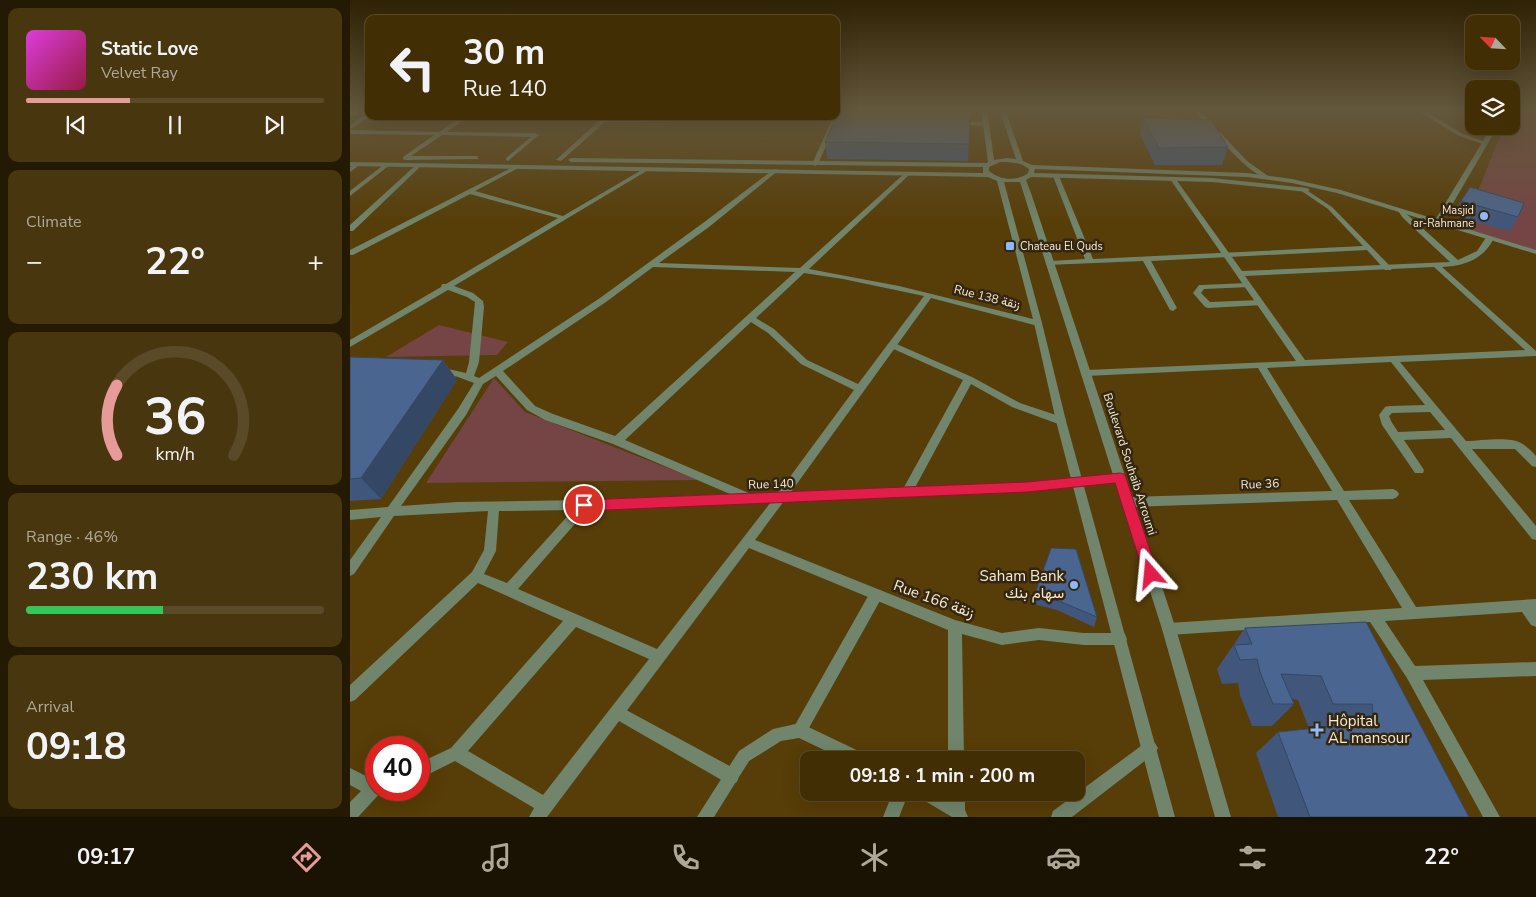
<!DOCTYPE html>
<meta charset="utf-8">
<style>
:root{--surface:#412e05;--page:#48360f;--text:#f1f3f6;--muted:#aea89a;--line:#5a4a27;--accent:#e69b98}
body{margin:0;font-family:"Nunito Sans",Vazirmatn,sans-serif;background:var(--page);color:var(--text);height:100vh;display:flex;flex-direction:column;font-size:19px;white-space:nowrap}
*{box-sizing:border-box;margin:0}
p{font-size:16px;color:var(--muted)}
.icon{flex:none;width:28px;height:28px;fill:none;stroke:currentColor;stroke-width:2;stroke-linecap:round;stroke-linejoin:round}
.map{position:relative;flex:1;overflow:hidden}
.details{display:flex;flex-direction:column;gap:8px;padding:8px;background:#241903;width:350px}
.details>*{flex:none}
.banner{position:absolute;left:15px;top:15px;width:475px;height:105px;border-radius:10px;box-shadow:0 5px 20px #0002,0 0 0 1px var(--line);background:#412e05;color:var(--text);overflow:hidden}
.needle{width:32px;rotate:295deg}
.controls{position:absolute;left:1115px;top:15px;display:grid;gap:10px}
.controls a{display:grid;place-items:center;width:55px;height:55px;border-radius:10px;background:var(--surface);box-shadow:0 5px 20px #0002,0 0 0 1px var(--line);font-size:25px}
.speed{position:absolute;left:15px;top:736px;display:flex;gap:10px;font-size:25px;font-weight:700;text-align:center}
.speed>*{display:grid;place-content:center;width:65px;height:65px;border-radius:50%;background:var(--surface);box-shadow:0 5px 20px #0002,0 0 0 1px var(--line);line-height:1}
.speed .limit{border:8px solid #d22;background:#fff;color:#111}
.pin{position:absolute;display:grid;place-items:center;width:42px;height:42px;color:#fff;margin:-21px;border:2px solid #fff;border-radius:50%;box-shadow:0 1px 5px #0007}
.me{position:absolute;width:55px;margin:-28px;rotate:342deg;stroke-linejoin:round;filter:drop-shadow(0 0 4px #0008)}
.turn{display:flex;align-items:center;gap:18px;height:105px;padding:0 15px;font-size:22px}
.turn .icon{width:65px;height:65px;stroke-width:2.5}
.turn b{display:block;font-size:35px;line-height:42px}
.big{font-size:38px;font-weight:700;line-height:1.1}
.details .card{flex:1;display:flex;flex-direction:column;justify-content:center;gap:8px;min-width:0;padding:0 18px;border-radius:10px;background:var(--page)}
.details .dial{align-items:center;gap:0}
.dial svg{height:130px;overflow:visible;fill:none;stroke:var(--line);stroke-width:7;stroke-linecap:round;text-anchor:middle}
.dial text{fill:var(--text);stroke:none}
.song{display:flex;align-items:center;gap:15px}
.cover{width:60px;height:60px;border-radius:8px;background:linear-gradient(135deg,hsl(300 70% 55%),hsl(340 70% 35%))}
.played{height:5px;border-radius:2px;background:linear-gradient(90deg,var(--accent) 35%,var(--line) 35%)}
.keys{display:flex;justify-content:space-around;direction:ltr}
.heat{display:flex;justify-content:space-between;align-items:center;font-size:28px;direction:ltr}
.charge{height:8px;border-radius:4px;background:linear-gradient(90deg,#34c759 46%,var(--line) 0)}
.trip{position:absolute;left:450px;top:751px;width:285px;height:50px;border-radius:10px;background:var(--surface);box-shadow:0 5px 20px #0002,0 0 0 1px var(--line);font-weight:700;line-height:50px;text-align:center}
.menu{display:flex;height:80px;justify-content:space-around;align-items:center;background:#1a1202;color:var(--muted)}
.menu .icon{width:35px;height:35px}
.menu .active{color:var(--accent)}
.menu b{font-size:22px;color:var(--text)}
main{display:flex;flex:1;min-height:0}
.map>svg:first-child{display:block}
</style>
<main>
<section class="details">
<div class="card">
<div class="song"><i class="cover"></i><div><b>Static Love</b><p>Velvet Ray</p></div></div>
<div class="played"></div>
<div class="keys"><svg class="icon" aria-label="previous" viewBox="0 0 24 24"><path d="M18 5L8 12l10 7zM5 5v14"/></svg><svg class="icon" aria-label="pause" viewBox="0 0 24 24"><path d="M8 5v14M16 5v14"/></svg><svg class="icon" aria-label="next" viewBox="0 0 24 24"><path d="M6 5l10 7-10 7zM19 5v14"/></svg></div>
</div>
<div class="card"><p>Climate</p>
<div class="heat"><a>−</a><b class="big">22°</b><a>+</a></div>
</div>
<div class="card dial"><svg viewBox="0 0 100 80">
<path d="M14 69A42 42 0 1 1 86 69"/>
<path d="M14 69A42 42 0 0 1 14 26" stroke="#e69b98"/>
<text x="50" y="56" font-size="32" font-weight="700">36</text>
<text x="50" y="72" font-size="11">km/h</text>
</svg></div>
<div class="card"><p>Range · 46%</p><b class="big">230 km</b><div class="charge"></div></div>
<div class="card"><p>Arrival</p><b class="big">09:18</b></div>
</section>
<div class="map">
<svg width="1186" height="817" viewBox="0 0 1186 817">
<rect width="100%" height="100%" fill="#573d07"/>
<path fill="#754545" d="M 1161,109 L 1186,109 L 1186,252 L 1108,228 L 1126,196 L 1154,126 L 1161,126 Z
M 89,325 L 158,342 L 147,355 L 36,357 Z
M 144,378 L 175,412 L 348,480 L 76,483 Z"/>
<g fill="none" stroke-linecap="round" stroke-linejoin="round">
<path fill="#70856b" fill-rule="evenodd" d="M 1065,109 L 1072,109 L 1113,134 L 1139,143 L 1136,145 L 1109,136 Z
M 706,174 L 709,176 L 743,259 L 1013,246 L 978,209 L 950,190 L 950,188 L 952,187 L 982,207 L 1042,268 L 1041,270 L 1035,270 L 1017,250 L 801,261 L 827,308 L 823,311 L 820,310 L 793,261 L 697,265 L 696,263 L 700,261 L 735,259 L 703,176 Z
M 897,283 L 900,283 L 900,287 L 854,289 L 851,293 L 860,302 L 910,300 L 914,303 L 913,305 L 858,308 L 855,307 L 843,293 L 849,285 L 852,285 Z
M 542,342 L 622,377 L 670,403 L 715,418 L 716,421 L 711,425 L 662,407 L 621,384 L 561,495 L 557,497 L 553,495 L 551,492 L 553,489 L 613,380 L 539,347 L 537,345 Z
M 526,589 L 531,591 L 532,595 L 531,599 L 455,735 L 450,737 L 445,735 L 443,730 L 445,725 L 521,591 Z
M 267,705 L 387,770 L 389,776 L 387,782 L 381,784 L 375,782 L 262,717 L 260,712 L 262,707 Z"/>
<path fill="#70856b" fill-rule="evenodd" d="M 487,109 L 492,109 L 468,164 L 465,166 L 462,164 L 482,120 L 255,122 L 211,161 L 206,160 L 254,116 L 261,116 L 259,118 L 484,116 L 486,116 Z
M 843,109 L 848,109 L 897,161 L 918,176 L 918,178 C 902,179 855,123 843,109 Z
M 0,111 L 19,112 L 19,116 L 21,116 L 0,129 L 0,125 L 15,115 L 0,115 Z
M 112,116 L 119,116 L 97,132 L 186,133 L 189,135 L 158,161 L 156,160 L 156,158 L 181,137 L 92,135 L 55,160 L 53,159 L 53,157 L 84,135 L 0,134 L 0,130 L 89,132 Z
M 607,121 L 636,122 L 639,124 L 636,126 L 605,124 L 605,122 Z
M 1142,126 L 1148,126 L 1092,222 L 1085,224 L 1084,222 Z
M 6,163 L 11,164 L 0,172 L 0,167 Z
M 36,163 L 41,164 L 0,196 L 0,191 Z
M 67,164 L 72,165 L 3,231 L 0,231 L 0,225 Z
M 167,165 L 172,166 L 125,191 L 213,216 L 295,168 L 300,169 L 104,286 L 123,293 L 133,301 L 134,307 L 129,362 L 124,376 L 129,378 L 250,298 L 353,223 L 424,169 L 429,170 L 359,227 L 309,263 L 450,268 L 556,172 L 560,172 L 560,174 L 459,269 L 549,286 L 691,321 L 692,323 L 688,326 L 581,298 L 441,492 L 677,483 L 769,474 L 773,475 L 775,478 L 773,481 L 769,482 L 677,491 L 434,501 L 405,540 L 605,620 L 652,633 L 689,628 L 734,633 L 770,633 L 775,634 L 777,639 L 775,644 L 770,645 L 734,645 L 689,640 L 652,645 L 612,634 L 614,760 L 598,760 L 598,630 L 399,548 L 197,817 L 179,817 L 184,808 L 105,761 L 69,779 L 69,763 L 101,748 L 213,621 L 128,583 L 5,700 L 0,702 L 0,685 L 122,572 L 134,550 L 138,511 L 44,516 L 4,574 L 0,576 L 0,560 L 31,517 L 0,520 L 0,510 L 38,507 L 108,409 L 124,383 L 108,377 L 86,372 L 84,370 L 89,367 L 116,373 L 119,362 L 125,302 L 117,297 L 98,290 L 0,347 L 0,340 L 91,287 L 92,284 L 96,284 L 208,218 L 120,194 L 3,255 L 0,255 L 0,250 ZM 303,267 L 445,272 L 265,436 L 203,414 L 185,406 L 153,371 L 256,302 ZM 454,273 L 493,279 L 574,296 L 508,384 L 457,360 L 424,329 L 406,318 ZM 401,322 L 418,333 L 451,364 L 504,390 L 428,493 L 401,494 L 275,440 ZM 146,376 L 177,410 L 195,420 L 263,444 L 380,494 L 234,500 L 107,502 L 51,506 L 116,415 L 133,384 ZM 421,502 L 307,649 L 168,589 L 237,510 ZM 223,510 L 157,583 L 134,574 L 146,551 L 149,511 ZM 226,627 L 299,659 L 193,795 L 118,751 Z
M 823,177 L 825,178 L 892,271 L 1100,262 L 1053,218 L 1048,211 L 1051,209 L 1108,260 L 1127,251 L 1137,236 L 1140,236 L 1144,238 C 1134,259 1115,266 1092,267 L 1186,351 L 1186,356 L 1050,362 L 1116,441 C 1130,441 1159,436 1171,443 C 1177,446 1182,452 1186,456 L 1186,467 L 1182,466 L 1165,449 L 1122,449 L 1186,526 L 1186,540 L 1182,539 L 1101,438 L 1054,440 L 1074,470 L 1073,473 L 1065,473 L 1032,425 L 1029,415 L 1035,407 L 1039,406 L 1075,405 L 1041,362 L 917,368 L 994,491 L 1043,489 L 1047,491 L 1049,494 L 1047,497 L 1043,499 L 999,500 L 1066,607 L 1186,599 L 1186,627 L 1181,625 L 1172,612 L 1035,621 L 1065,666 L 1186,662 L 1186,676 L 1073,680 L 1150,817 L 1133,817 L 1057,678 L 1020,622 L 819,635 L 814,633 L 812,629 L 814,625 L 819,623 L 1052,608 L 987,500 L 778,507 L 774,505 L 772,502 L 774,499 L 778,497 L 982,491 L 908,368 L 736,376 L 731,373 L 736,370 L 946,361 L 820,179 ZM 1084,267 L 1175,350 L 955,360 L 895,276 ZM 1080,412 L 1095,430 L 1048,432 L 1041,421 L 1039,416 L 1042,413 Z
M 450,723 L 517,755 L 520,760 L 495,760 L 449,738 L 431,741 L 399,761 L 364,817 L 347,817 L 389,751 L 423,729 Z
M 800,740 L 805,743 L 808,748 L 805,753 L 722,817 L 701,817 L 703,811 L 795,743 Z
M 0,768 L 16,776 L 26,778 L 26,790 L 33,790 L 8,817 L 0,817 L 0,802 L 11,791 L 0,785 Z
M 543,792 L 559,792 L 549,817 L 533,817 Z
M 568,792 L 592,792 L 599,796 L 599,792 L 615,792 L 615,810 L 618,817 L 602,817 L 570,798 Z"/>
<path fill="#70856b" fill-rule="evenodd" d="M 631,109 L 637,109 L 644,160 L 657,158 L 666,159 L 649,109 L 655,109 L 673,161 L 682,165 L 897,173 L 942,179 L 991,190 L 1186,250 L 1186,254 L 987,193 L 942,183 L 897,177 L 685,169 L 684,173 L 862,178 L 957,188 L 960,190 L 957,192 L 862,182 L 681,177 L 676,180 L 681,193 L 826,629 L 881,817 L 865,817 L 812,629 L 670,182 L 654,182 L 692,323 L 716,421 L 825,817 L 809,817 L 706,421 L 684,323 L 647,181 L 638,177 L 0,166 L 0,162 L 633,173 L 633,167 L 221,162 L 218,160 L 221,158 L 637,163 L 638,162 ZM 650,162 C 660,162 670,162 679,169 L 678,173 C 666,182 650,180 639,171 L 639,167 Z
M 126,156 L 128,157 L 128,159 L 56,160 L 53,158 L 56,156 Z"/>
</g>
<path fill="#40577b" d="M 620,111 L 618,161 L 477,159 L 475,142 Z
M 793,118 L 878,147 L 872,165 L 805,165 L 790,135 Z
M 1111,201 L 1168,217 L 1159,231 L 1102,215 Z
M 0,357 L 93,360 L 107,380 L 31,499 L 0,501 Z
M 726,549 L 747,617 L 744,627 L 707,610 L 683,604 L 685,594 Z
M 1016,622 L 1119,817 L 928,817 L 906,753 L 928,732 L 984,726 L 958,726 L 948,700 L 942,699 L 944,704 L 922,726 L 902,726 L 890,695 L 888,683 L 872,684 L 867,669 L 895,628 Z"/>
<path fill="#344764" d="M 93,360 L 107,380 L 31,499 L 11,478 Z"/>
<path fill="#4a658f" stroke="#344764" d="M 490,109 L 620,111 L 619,144 L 475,142 Z
M 793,118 L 861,120 L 878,147 L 809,148 Z
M 1120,187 L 1174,203 L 1168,217 L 1111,201 Z
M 0,357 L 93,360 L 11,478 L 0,479 Z
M 701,548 L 726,549 L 747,617 L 709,601 L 685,594 Z
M 1016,622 L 1119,817 L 960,817 L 928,732 L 1024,722 L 1022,704 L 983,704 L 971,676 L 931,674 L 944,704 L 923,704 L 910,672 L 907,659 L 890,660 L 884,645 L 902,644 L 895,628 Z"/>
<linearGradient id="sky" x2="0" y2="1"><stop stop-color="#302204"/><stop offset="0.49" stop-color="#63573c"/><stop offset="1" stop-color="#63573c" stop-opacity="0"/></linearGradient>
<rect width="1186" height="224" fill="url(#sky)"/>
<path fill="#e11d48" stroke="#92132f" d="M 770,473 L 774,474 L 776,478 L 808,574 L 806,579 L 801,581 L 796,579 L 794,574 L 765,483 L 677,492 L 234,511 L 229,509 L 227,505 L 229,502 L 234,500 L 677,482 Z"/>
<g fill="#8eb9fc" stroke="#332712" stroke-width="2">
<circle cx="1134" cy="216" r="5"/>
<rect x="655" y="241" width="10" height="10" rx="2.5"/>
<circle cx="724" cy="585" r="5"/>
<path d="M964.5 722.5h5v5h5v5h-5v5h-5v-5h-5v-5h5z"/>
</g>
<g text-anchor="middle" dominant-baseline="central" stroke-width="5" stroke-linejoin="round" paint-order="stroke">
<g font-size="11" fill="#f9e9d0" stroke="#332712" text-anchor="end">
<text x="1124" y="210">Masjid<tspan x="1124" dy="13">ar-Rahmane</tspan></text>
<text x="670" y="246" text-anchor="start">Chateau El Quds</text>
</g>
<g font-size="12" fill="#f9e9d0" stroke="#332712">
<text transform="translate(637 297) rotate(14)">Rue 138 زنقة</text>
<text transform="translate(780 464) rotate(72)">Boulevard Souhaib Arroumi</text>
<text transform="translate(421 484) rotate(-2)">Rue 140</text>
<text transform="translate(910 484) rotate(-2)">Rue 36</text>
</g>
<g font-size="15" fill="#f9e9d0" stroke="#332712" text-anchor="end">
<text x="714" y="576">Saham Bank<tspan x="714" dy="17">سهام بنك</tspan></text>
<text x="978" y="721" text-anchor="start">Hôpital<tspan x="978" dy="17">AL mansour</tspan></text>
</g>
<g font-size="15" fill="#f9e9d0" stroke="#332712">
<text transform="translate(584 599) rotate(20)">Rue 166 زنقة</text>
</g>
</g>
</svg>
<div class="controls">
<a><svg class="needle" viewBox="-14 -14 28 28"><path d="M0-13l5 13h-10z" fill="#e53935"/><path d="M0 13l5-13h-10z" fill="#aea89a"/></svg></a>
<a><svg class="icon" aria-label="layers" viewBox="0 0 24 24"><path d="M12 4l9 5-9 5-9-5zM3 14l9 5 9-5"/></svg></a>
</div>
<div class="speed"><div class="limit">40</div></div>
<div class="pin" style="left:234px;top:505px;background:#d93025"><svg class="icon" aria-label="arrive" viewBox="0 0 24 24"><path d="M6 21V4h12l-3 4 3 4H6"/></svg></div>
<svg class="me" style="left:801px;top:574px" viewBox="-20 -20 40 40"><path d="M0-17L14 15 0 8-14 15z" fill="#e11d48" stroke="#fff" stroke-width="4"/></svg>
<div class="trip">09:18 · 1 min · 200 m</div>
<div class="banner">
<div class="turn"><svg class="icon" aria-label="left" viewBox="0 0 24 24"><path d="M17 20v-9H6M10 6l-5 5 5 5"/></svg><div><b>30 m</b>Rue 140</div></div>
</div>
</div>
</main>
<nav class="menu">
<b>09:17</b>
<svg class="icon active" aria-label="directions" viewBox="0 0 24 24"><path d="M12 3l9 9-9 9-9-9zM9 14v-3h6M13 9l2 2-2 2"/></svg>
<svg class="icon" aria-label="music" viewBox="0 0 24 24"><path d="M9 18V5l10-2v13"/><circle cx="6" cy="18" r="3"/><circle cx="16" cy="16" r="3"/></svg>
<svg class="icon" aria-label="phone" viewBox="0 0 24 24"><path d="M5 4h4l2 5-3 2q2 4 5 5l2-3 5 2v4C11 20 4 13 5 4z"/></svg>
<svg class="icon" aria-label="climate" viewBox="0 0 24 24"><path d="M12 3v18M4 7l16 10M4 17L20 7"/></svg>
<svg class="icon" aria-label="car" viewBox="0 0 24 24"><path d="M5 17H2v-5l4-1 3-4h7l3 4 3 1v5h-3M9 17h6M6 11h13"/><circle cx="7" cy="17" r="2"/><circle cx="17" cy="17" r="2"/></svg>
<svg class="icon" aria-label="filters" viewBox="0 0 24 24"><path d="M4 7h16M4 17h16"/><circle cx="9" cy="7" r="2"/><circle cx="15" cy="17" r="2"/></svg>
<b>22°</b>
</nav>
